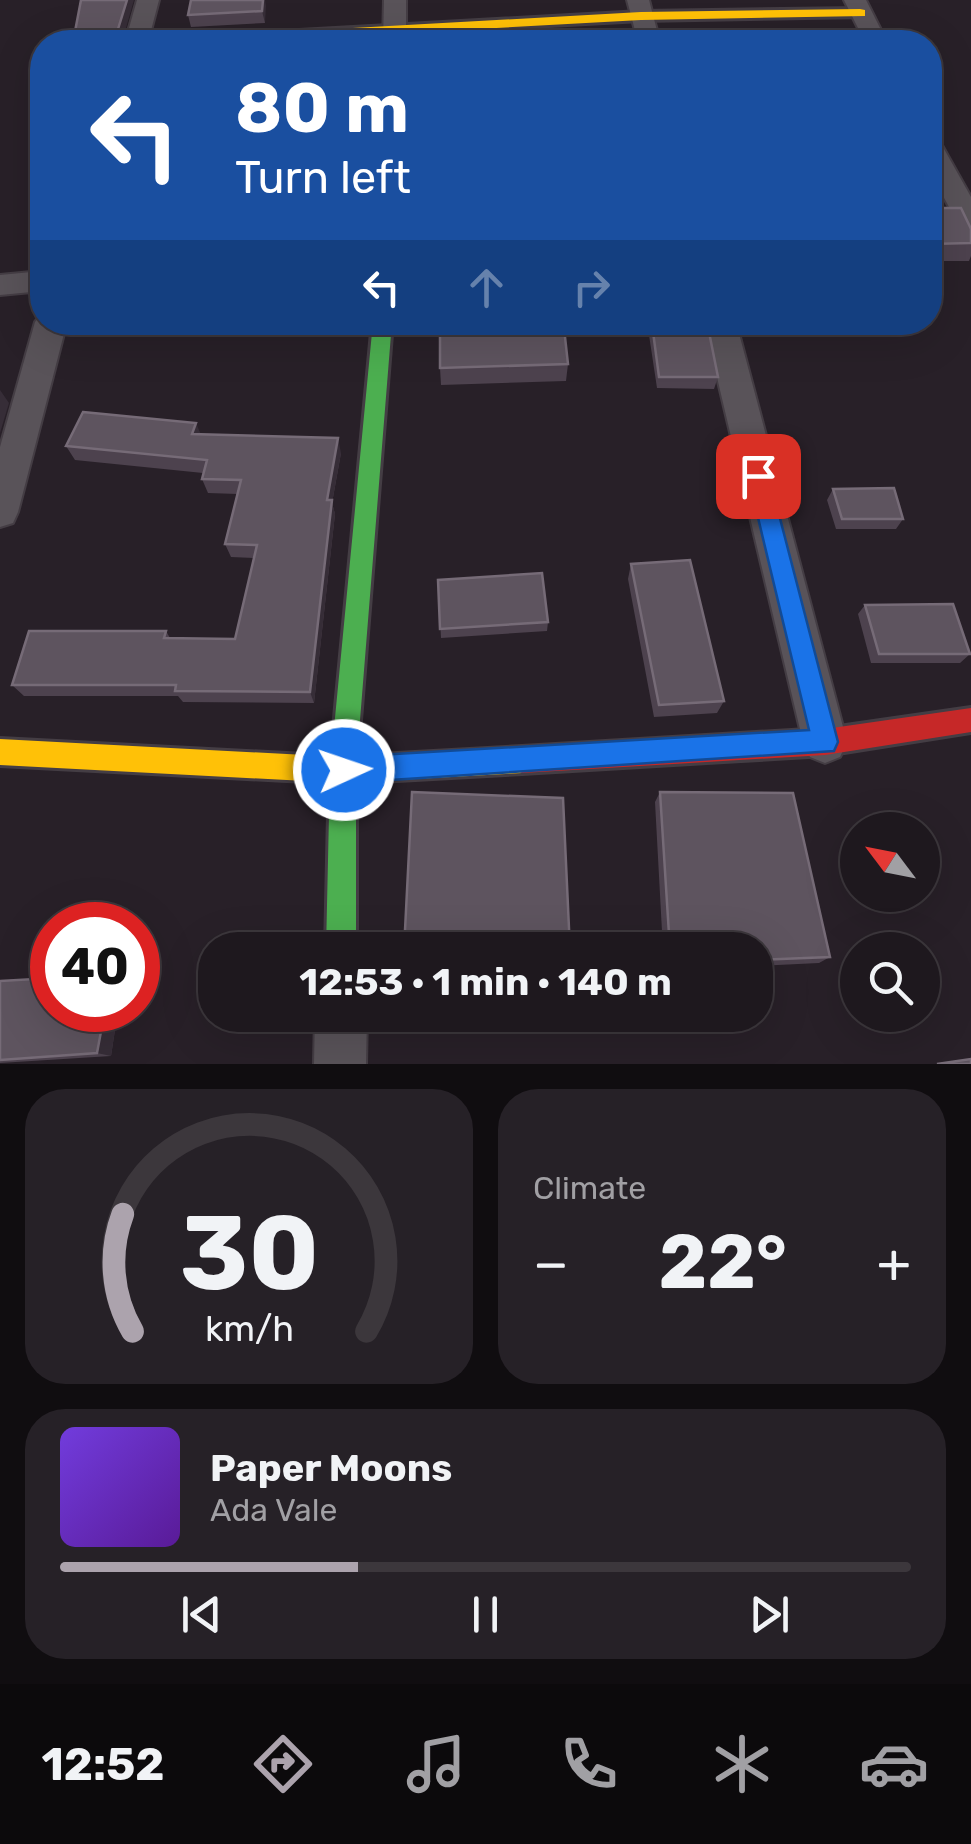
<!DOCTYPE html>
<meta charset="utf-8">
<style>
:root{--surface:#1e181e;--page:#262127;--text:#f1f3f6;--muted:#a1a0a4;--line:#3c373c;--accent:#aca3ad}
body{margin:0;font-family:Rubik,sans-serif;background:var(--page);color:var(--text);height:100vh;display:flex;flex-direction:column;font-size:38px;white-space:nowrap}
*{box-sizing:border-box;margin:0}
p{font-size:32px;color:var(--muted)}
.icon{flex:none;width:55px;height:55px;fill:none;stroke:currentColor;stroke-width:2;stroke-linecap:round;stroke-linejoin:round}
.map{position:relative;height:1064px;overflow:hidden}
.side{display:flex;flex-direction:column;gap:25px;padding:25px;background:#100d10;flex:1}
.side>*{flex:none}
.hud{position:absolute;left:30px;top:30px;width:912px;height:305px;border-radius:40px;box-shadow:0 10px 40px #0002,0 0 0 2px var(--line);background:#1a4fa0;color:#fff;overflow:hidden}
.needle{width:65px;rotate:302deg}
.fabs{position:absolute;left:840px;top:812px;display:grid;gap:20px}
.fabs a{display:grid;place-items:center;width:100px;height:100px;border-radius:50%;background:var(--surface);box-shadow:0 10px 40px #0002,0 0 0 2px var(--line);font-size:50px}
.speed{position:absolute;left:30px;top:902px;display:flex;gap:20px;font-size:50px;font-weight:700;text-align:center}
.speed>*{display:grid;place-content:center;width:130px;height:130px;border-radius:50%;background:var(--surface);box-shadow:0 10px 40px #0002,0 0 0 2px var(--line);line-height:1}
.speed .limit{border:15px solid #d22;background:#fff;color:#111}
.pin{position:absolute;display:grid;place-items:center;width:85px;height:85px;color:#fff;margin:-42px;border-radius:20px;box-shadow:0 5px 15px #0006}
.me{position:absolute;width:110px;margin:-55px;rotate:87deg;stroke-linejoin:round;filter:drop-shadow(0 0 8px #0008)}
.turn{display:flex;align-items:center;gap:35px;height:210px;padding:0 40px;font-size:45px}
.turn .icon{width:130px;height:130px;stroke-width:2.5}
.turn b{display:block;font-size:70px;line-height:85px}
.lanes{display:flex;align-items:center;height:95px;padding:0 40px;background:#0003;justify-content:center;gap:50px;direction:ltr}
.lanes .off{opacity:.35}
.big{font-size:75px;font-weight:700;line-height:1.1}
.side .widget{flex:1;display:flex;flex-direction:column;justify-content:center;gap:15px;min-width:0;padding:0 35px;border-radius:40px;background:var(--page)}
.side .dial{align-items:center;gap:0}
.dial svg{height:260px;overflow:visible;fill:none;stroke:var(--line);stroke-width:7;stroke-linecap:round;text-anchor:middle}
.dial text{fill:var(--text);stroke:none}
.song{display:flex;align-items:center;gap:30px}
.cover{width:120px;height:120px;border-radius:15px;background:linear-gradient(135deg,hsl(260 70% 55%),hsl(270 70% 35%))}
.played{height:10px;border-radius:5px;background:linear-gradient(90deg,var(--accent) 35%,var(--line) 35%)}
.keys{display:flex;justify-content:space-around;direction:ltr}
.heat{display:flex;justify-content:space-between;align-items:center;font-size:55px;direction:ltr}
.side .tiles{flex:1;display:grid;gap:25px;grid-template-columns:1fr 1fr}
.widget:last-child{grid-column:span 2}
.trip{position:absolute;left:198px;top:932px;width:575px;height:100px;border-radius:40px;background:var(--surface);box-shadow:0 10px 40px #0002,0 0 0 2px var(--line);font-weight:700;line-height:100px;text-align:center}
.tabs{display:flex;height:160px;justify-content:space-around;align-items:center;background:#0c0a0c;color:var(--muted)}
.tabs .icon{width:70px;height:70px}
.tabs .selected{color:var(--accent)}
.tabs b{font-size:45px;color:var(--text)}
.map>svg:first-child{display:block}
</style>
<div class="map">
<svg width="971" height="1064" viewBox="0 0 971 1064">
<rect width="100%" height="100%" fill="#282028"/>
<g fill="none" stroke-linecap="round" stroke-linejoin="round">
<g stroke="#443d44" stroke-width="4">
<path id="street" d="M 137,0 L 159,0 L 148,42 L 125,42 Z
M 384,0 L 406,0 L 406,42 L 383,42 Z
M 627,0 L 649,0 L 660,42 L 638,42 Z
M 844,0 L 866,0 L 887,42 L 865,42 Z
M 930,138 L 939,140 L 971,197 L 971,232 L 961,229 L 930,172 Z
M 42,271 L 42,291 L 0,295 L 0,275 Z
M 42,313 L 42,322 L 67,322 L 18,512 L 13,523 L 0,527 L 0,447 L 35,322 Z
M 704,322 L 736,322 L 847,742 L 840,757 L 825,763 L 810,757 L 803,742 Z
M 315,1015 L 367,1015 L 366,1064 L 314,1064 Z"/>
</g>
<g stroke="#443d44" stroke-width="6">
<path id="fast" d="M 373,322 L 392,322 L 356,770 L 356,950 L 326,950 L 330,770 Z"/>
</g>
<g stroke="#443d44" stroke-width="6">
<path id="slow" d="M 860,9 L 865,10 L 865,16 L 641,20 L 242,42 L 168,42 L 175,38 L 641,12 Z
M 0,739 L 343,757 L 522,747 L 531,751 L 535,760 L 531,769 L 522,773 L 343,783 L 0,765 Z"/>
</g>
<g stroke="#443d44" stroke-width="6">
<path id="jam" d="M 971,708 L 971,732 L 825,755 L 522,773 L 513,769 L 509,760 L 513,751 L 522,747 L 825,729 Z"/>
</g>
<use href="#street" fill="#595359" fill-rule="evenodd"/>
<use href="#fast" fill="#4caf50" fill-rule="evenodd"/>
<use href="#slow" fill="#ffc107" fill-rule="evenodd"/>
<use href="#jam" fill="#c62828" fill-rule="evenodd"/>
</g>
<path fill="#4d424e" d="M 191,0 L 265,0 L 265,23 L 191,27 L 188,15 Z
M 930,208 L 971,229 L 971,256 L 969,261 L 930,261 Z
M 643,322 L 707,322 L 718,377 L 714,389 L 657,388 L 649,335 L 644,335 Z
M 568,364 L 566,381 L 441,385 L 440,368 Z
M 201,435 L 341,453 L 332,503 L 335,514 L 314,703 L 183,702 L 178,696 L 24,696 L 12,685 L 166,631 L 170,638 L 235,639 L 254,558 L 231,557 L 225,544 L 238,494 L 208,493 L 202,479 L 203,473 L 75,460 L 66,446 Z
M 833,489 L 903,519 L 896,529 L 836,529 L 827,500 Z
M 631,564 L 724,701 L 717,713 L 654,717 L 628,579 Z
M 438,580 L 548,622 L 547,631 L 441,638 Z
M 865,605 L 970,654 L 960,663 L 871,663 L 858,614 Z
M 660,792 L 830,957 L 819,963 L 755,966 L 755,950 L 663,950 L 655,802 Z
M 0,981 L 52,1010 L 118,1010 L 111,1056 L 0,1063 Z"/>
<path fill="#362d37" d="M 127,0 L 134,0 L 122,42 L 114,42 Z
M 263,0 L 265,0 L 266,6 L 265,23 L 262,11 Z
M 0,390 L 9,403 L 0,433 Z
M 196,423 L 202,437 L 192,434 Z
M 338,438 L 341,453 L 332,503 L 335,514 L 314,703 L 310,692 L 327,500 Z
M 105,1010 L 118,1010 L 111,1056 L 97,1053 Z"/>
<path fill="#5e545f" stroke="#766b77" stroke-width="2.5" d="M 81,0 L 127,0 L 114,42 L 73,42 Z
M 191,0 L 263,0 L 262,11 L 188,15 Z
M 185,34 L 261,34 L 260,42 L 182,42 Z
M 302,34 L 328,34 L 326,42 L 300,42 Z
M 930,208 L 961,208 L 971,229 L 971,243 L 930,244 Z
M 647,322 L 707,322 L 718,377 L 659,377 L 652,324 Z
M 564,328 L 568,364 L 440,368 L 440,332 Z
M 83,412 L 196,423 L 192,434 L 338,438 L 327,500 L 332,500 L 310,692 L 175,691 L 176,685 L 12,685 L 29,631 L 166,631 L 164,638 L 235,639 L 257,545 L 225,544 L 241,480 L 202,479 L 207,460 L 66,446 Z
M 894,488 L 903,519 L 842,519 L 833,489 Z
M 690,560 L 724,701 L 659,705 L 631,564 Z
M 542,573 L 548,622 L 440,629 L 438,580 Z
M 953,604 L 970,654 L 879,654 L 865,605 Z
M 412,792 L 563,798 L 570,950 L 404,950 Z
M 660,792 L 793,793 L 830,957 L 755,960 L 755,950 L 670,950 Z
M 52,978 L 52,1010 L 105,1010 L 97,1053 L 0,1060 L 0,981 Z
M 971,1059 L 971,1064 L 937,1064 Z"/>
<path fill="#1a73e8" stroke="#114b97" stroke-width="2.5" d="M 758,468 L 769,476 L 838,742 L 834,751 L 344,783 L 334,780 L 330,770 L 334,761 L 344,757 L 809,730 L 748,476 Z"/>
</svg>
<div class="fabs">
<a><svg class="needle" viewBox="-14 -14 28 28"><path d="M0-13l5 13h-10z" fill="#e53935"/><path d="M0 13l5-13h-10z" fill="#a1a0a4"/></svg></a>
<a><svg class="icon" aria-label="search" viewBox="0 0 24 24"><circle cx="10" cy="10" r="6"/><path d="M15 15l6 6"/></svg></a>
</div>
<div class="speed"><div class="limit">40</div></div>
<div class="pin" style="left:758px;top:476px;background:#d93025"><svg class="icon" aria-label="arrive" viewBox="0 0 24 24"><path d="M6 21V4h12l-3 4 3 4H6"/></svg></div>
<svg class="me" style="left:344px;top:770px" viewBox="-20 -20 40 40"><circle r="17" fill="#1a73e8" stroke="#fff" stroke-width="3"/><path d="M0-11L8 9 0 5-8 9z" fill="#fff"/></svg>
<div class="trip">12:53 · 1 min · 140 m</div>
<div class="hud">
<div class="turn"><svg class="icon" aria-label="left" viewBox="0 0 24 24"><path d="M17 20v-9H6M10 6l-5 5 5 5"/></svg><div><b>80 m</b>Turn left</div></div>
<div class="lanes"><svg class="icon" aria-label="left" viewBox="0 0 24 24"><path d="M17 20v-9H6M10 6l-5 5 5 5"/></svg><svg class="icon off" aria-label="ahead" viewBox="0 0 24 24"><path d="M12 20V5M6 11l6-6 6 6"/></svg><svg class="icon off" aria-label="right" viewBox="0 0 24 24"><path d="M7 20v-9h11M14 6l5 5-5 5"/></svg></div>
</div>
</div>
<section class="side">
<div class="tiles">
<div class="widget dial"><svg viewBox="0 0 100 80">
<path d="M14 69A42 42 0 1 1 86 69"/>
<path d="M14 69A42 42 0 0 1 11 33" stroke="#aca3ad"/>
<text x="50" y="56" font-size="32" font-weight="700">30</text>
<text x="50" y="72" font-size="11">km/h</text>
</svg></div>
<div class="widget"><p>Climate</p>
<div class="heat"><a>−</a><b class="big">22°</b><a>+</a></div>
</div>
<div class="widget">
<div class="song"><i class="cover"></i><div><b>Paper Moons</b><p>Ada Vale</p></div></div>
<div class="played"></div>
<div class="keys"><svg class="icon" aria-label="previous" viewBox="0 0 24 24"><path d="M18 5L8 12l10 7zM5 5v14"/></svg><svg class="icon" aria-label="pause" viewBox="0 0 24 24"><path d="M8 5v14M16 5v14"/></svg><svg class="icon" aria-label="next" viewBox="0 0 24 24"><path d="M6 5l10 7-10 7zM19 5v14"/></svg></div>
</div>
</div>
</section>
<nav class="tabs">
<b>12:52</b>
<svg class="icon selected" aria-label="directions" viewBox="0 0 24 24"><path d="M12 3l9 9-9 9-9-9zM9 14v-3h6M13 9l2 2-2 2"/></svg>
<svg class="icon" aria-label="music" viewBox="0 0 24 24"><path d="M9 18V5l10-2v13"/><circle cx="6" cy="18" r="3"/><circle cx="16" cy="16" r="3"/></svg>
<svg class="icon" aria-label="phone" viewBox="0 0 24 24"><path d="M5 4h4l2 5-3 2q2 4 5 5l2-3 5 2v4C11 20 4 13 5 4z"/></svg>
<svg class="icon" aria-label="climate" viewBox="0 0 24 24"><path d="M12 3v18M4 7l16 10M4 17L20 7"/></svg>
<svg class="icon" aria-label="car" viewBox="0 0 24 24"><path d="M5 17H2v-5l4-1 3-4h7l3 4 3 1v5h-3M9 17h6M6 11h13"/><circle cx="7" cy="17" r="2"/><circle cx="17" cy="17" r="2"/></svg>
</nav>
